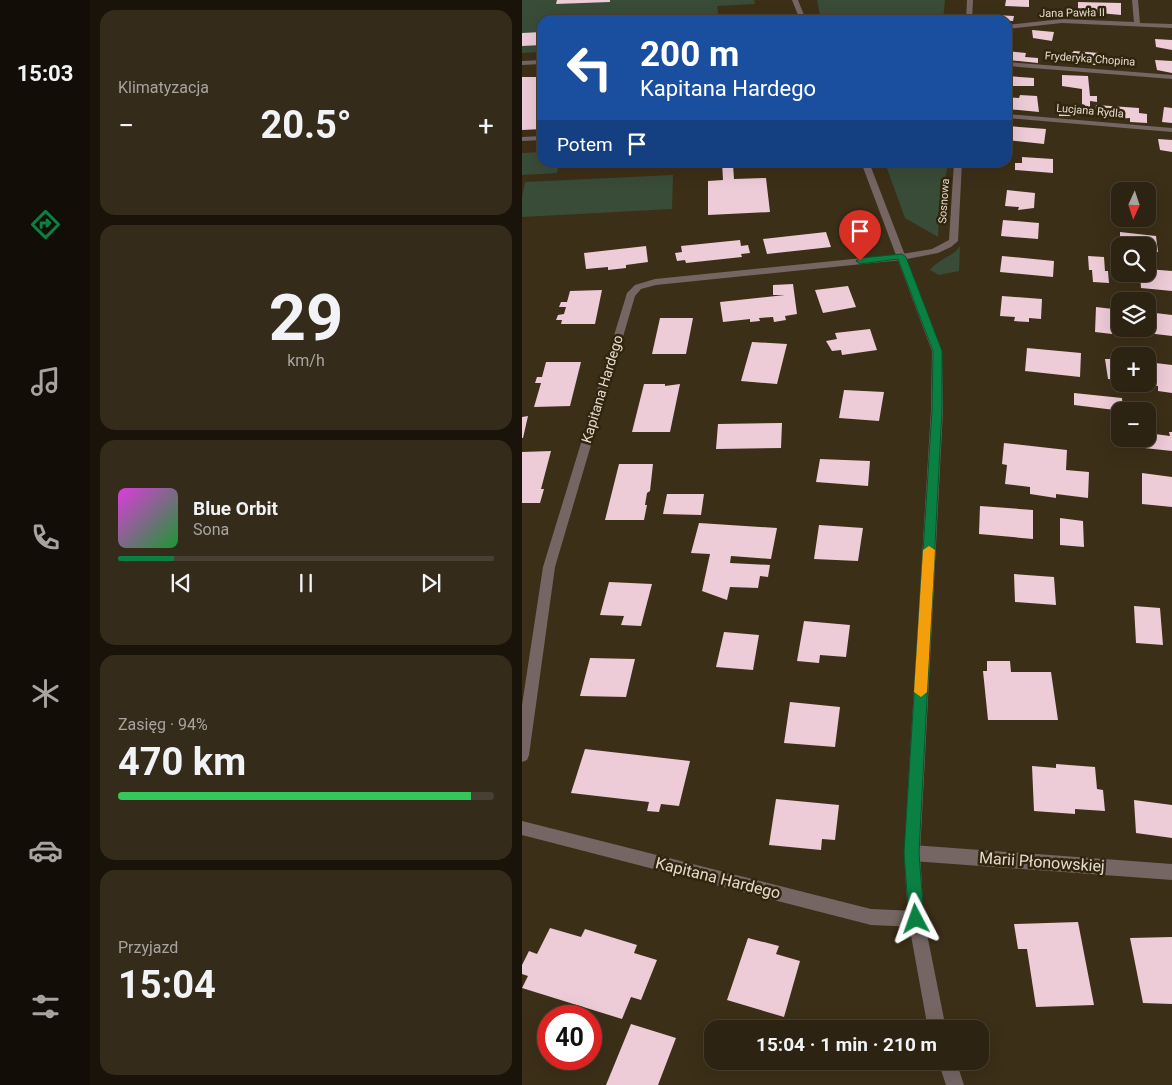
<!DOCTYPE html>
<html lang="pl">
<meta charset="utf-8">
<style>
:root{--surface:#2d2312;--page:#352b1b;--text:#f1f3f6;--muted:#a7a49f;--line:#484032;--accent:#0b8043}
body{margin:0;font-family:Roboto,sans-serif;background:var(--page);color:var(--text);height:100vh;display:flex;flex-direction:column;font-size:19px;white-space:nowrap}
*{box-sizing:border-box;margin:0}
p{font-size:16px;color:var(--muted)}
.icon{flex:none;width:28px;height:28px;fill:none;stroke:currentColor;stroke-width:2;stroke-linecap:round;stroke-linejoin:round}
.map{position:relative;flex:1;overflow:hidden}
.panel{display:flex;flex-direction:column;gap:10px;padding:10px;background:#19130a;width:432px}
.panel>*{flex:none}
.banner{position:absolute;left:15px;top:15px;width:475px;height:152px;border-radius:15px;box-shadow:0 5px 20px #0002,0 0 0 1px var(--line);background:#1a4fa0;color:#fff;overflow:hidden}
.needle{width:32px;rotate:183deg}
.tools{position:absolute;left:589px;top:182px;display:grid;gap:10px}
.tools a{display:grid;place-items:center;width:45px;height:45px;border-radius:10px;background:var(--surface);box-shadow:0 5px 20px #0002,0 0 0 1px var(--line);font-size:25px}
.speed{position:absolute;left:15px;top:1005px;display:flex;gap:10px;font-size:25px;font-weight:700;text-align:center}
.speed>*{display:grid;place-content:center;width:65px;height:65px;border-radius:50%;background:var(--surface);box-shadow:0 5px 20px #0002,0 0 0 1px var(--line);line-height:1}
.speed .limit{border:8px solid #d22;background:#fff;color:#111}
.pin{position:absolute;display:grid;place-items:center;width:42px;height:42px;color:#fff;margin:-51px -21px;border-radius:50% 50% 50% 0;rotate:-45deg;box-shadow:0 0 5px #0007}
.pin .icon{rotate:45deg}
.me{position:absolute;width:55px;margin:-28px;rotate:356deg;stroke-linejoin:round;filter:drop-shadow(0 0 4px #0008)}
.turn{display:flex;align-items:center;gap:18px;height:105px;padding:0 20px;font-size:22px}
.turn .icon{width:65px;height:65px;stroke-width:2.5}
.turn b{display:block;font-size:35px;line-height:42px}
.then{display:flex;align-items:center;height:48px;padding:0 20px;background:#0003;gap:10px;font-size:19px}
.big{font-size:38px;font-weight:700;line-height:1.1}
.panel .tile{flex:1;display:flex;flex-direction:column;justify-content:center;gap:8px;min-width:0;padding:0 18px;border-radius:15px;background:var(--page)}
.panel .dial{align-items:center;gap:0}
.dial b{font-size:65px;line-height:1}
.song{display:flex;align-items:center;gap:15px}
.cover{width:60px;height:60px;border-radius:8px;background:linear-gradient(135deg,hsl(300 70% 55%),hsl(130 70% 35%))}
.played{height:5px;border-radius:2px;background:linear-gradient(90deg,var(--accent) 15%,var(--line) 15%)}
.keys{display:flex;justify-content:space-around;direction:ltr}
.heat{display:flex;justify-content:space-between;align-items:center;font-size:28px;direction:ltr}
.charge{height:8px;border-radius:4px;background:linear-gradient(90deg,#34c759 94%,var(--line) 0)}
.trip{position:absolute;left:182px;top:1020px;width:285px;height:50px;border-radius:15px;background:var(--surface);box-shadow:0 5px 20px #0002,0 0 0 1px var(--line);font-weight:700;line-height:50px;text-align:center}
main{display:flex;flex:1;min-height:0}
.menu{display:flex;flex-direction:column;width:90px;justify-content:space-around;align-items:center;background:#120e07;color:var(--muted)}
.menu .icon{width:35px;height:35px}
.menu .active{color:var(--accent)}
.menu b{font-size:22px;color:var(--text)}
.map>svg:first-child{display:block}
</style>
<main>
<nav class="menu">
<b>15:03</b>
<svg class="icon active" aria-label="directions" viewBox="0 0 24 24"><path d="M12 3l9 9-9 9-9-9zM9 14v-3h6M13 9l2 2-2 2"/></svg>
<svg class="icon" aria-label="music" viewBox="0 0 24 24"><path d="M9 18V5l10-2v13"/><circle cx="6" cy="18" r="3"/><circle cx="16" cy="16" r="3"/></svg>
<svg class="icon" aria-label="phone" viewBox="0 0 24 24"><path d="M5 4h4l2 5-3 2q2 4 5 5l2-3 5 2v4C11 20 4 13 5 4z"/></svg>
<svg class="icon" aria-label="climate" viewBox="0 0 24 24"><path d="M12 3v18M4 7l16 10M4 17L20 7"/></svg>
<svg class="icon" aria-label="car" viewBox="0 0 24 24"><path d="M5 17H2v-5l4-1 3-4h7l3 4 3 1v5h-3M9 17h6M6 11h13"/><circle cx="7" cy="17" r="2"/><circle cx="17" cy="17" r="2"/></svg>
<svg class="icon" aria-label="filters" viewBox="0 0 24 24"><path d="M4 7h16M4 17h16"/><circle cx="9" cy="7" r="2"/><circle cx="15" cy="17" r="2"/></svg>
</nav>
<section class="panel">
<div class="tile"><p>Klimatyzacja</p>
<div class="heat"><a>−</a><b class="big">20.5°</b><a>+</a></div>
</div>
<div class="tile dial"><b>29</b><p>km/h</p></div>
<div class="tile">
<div class="song"><i class="cover"></i><div><b>Blue Orbit</b><p>Sona</p></div></div>
<div class="played"></div>
<div class="keys"><svg class="icon" aria-label="previous" viewBox="0 0 24 24"><path d="M18 5L8 12l10 7zM5 5v14"/></svg><svg class="icon" aria-label="pause" viewBox="0 0 24 24"><path d="M8 5v14M16 5v14"/></svg><svg class="icon" aria-label="next" viewBox="0 0 24 24"><path d="M6 5l10 7-10 7zM19 5v14"/></svg></div>
</div>
<div class="tile"><p>Zasięg · 94%</p><b class="big">470 km</b><div class="charge"></div></div>
<div class="tile"><p>Przyjazd</p><b class="big">15:04</b></div>
</section>
<div class="map">
<svg width="650" height="1085" viewBox="0 0 650 1085">
<rect width="100%" height="100%" fill="#3c2f18"/>
<path fill="#394c38" d="M 0,0 L 232,0 L 233,4 L 195,6 L 197,20 L 20,20 L 20,52 L 0,53 Z
M 295,0 L 423,0 L 421,20 L 299,20 Z
M 20,152 L 20,162 L 37,163 L 35,173 L 0,175 L 0,153 Z
M 363,163 L 426,163 L 417,213 L 416,237 L 383,218 Z
M 151,175 L 150,209 L 0,217 L 0,197 L 3,182 Z
M 438,246 L 437,271 L 417,275 L 408,270 C 416,259 431,257 438,246 Z"/>
<path fill="#edcbd7" d="M 35,0 L 88,0 L 88,2 L 34,4 Z
M 484,0 L 507,0 L 507,7 L 483,6 Z
M 556,2 L 599,3 L 599,15 L 556,11 Z
M 473,15 L 492,16 L 491,21 L 472,20 Z
M 510,30 L 532,32 L 530,41 L 511,38 Z
M 20,32 L 20,45 L 0,46 L 0,33 Z
M 633,39 L 650,40 L 650,50 L 634,47 Z
M 485,51 L 504,53 L 503,57 L 516,58 L 516,63 L 485,60 Z
M 552,51 L 577,53 L 576,58 L 589,59 L 590,65 L 567,65 L 567,60 L 550,59 L 549,56 L 567,57 L 548,55 Z
M 633,60 L 650,61 L 650,73 L 635,70 Z
M 540,75 L 566,76 L 568,96 L 575,96 L 575,102 L 568,101 L 568,116 L 537,116 L 537,107 L 563,108 L 563,105 L 560,104 L 560,89 L 540,86 Z
M 485,76 L 512,78 L 512,86 L 490,86 L 490,84 L 485,84 Z
M 0,77 L 20,77 L 20,129 L 0,130 Z
M 498,95 L 515,96 L 517,112 L 485,109 L 485,97 L 497,98 Z
M 574,105 L 617,108 L 617,113 L 625,114 L 625,123 L 608,122 L 608,118 L 591,119 L 591,117 L 573,115 Z
M 642,107 L 650,108 L 650,123 L 640,122 Z
M 485,126 L 524,129 L 522,144 L 485,140 Z
M 636,139 L 650,140 L 650,152 L 638,150 Z
M 500,157 L 531,159 L 531,173 L 493,170 L 493,163 L 500,163 Z
M 63,162 L 140,162 L 140,164 L 62,168 Z
M 200,162 L 232,162 L 211,165 L 212,179 L 244,178 L 248,212 L 186,215 L 186,181 L 201,180 Z
M 485,190 L 513,193 L 512,208 L 496,210 L 497,207 L 483,206 Z
M 481,220 L 517,223 L 516,239 L 479,236 Z
M 304,232 L 309,247 L 245,254 L 241,239 Z
M 598,232 L 634,236 L 636,252 L 625,251 L 625,246 L 598,246 Z
M 218,240 L 219,246 L 226,245 L 228,253 L 219,254 L 220,257 L 164,263 L 163,260 L 155,261 L 153,253 L 160,252 L 159,246 Z
M 124,246 L 126,262 L 104,265 L 104,268 L 86,270 L 86,267 L 64,269 L 62,253 Z
M 480,256 L 532,261 L 531,277 L 478,272 Z
M 566,256 L 582,257 L 583,271 L 586,271 L 587,283 L 571,282 L 570,270 L 567,270 Z
M 625,269 L 650,271 L 650,291 L 619,288 L 618,274 L 625,274 Z
M 271,284 L 275,314 L 263,316 L 264,320 L 252,322 L 251,317 L 237,318 L 238,321 L 228,322 L 228,319 L 201,322 L 198,302 L 263,295 L 251,295 L 251,285 Z
M 326,286 L 334,307 L 301,313 L 293,290 Z
M 80,290 L 73,324 L 39,324 L 40,320 L 34,320 L 36,315 L 42,314 L 44,307 L 37,307 L 39,302 L 45,302 L 48,291 Z
M 480,296 L 520,299 L 519,319 L 507,318 L 507,322 L 492,321 L 493,317 L 478,316 Z
M 574,307 L 591,309 L 590,334 L 573,332 Z
M 625,312 L 650,315 L 650,336 L 625,333 Z
M 138,318 L 171,318 L 164,354 L 130,354 Z
M 348,329 L 355,350 L 320,355 L 319,350 L 310,351 L 304,341 L 315,339 L 313,333 Z
M 230,342 L 265,344 L 255,384 L 219,381 Z
M 505,348 L 559,353 L 558,377 L 503,371 Z
M 583,359 L 598,359 L 598,380 L 586,379 Z
M 24,362 L 59,362 L 48,406 L 12,407 L 19,383 L 13,383 L 15,377 L 20,377 Z
M 625,362 L 650,365 L 650,393 L 636,391 L 636,386 L 625,385 Z
M 122,384 L 143,384 L 143,386 L 158,384 L 148,432 L 110,432 Z
M 322,390 L 362,392 L 357,421 L 317,418 Z
M 552,393 L 600,398 L 601,411 L 552,405 Z
M 6,416 L 1,438 L 0,438 L 0,417 Z
M 260,423 L 259,448 L 194,449 L 196,424 Z
M 647,432 L 650,432 L 650,451 L 604,446 L 604,439 L 625,439 L 625,433 L 648,436 Z
M 482,443 L 545,450 L 544,470 L 567,472 L 566,498 L 534,494 L 534,498 L 508,494 L 508,487 L 483,484 L 485,465 L 480,464 Z
M 29,451 L 19,489 L 22,489 L 18,503 L 0,503 L 0,452 Z
M 298,459 L 348,461 L 346,486 L 294,482 Z
M 97,464 L 131,464 L 128,491 L 125,493 L 123,505 L 125,505 L 122,520 L 83,520 Z
M 620,473 L 650,477 L 650,507 L 620,504 Z
M 145,494 L 182,494 L 179,515 L 141,514 Z
M 458,506 L 511,510 L 511,539 L 457,534 Z
M 538,518 L 561,521 L 562,547 L 538,545 Z
M 177,523 L 255,528 L 249,559 L 209,556 L 208,563 L 248,565 L 246,577 L 238,576 L 236,588 L 208,587 L 205,600 L 180,591 L 188,554 L 169,553 Z
M 297,525 L 341,528 L 336,561 L 292,559 Z
M 492,574 L 532,577 L 534,605 L 493,602 Z
M 87,582 L 130,584 L 119,626 L 99,625 L 102,616 L 78,615 Z
M 612,606 L 638,608 L 641,645 L 614,643 Z
M 282,621 L 328,625 L 324,657 L 298,655 L 297,663 L 275,661 Z
M 202,632 L 237,635 L 231,670 L 194,667 Z
M 68,658 L 113,659 L 104,697 L 58,696 Z
M 465,661 L 488,661 L 489,672 L 529,672 L 536,720 L 466,720 L 461,671 L 465,671 Z
M 268,702 L 318,707 L 313,747 L 262,743 Z
M 63,749 L 168,761 L 157,806 L 139,804 L 137,812 L 125,811 L 127,802 L 49,793 Z
M 534,764 L 573,767 L 575,789 L 581,790 L 583,811 L 553,809 L 553,814 L 512,811 L 510,766 L 534,768 Z
M 254,799 L 317,805 L 313,840 L 300,839 L 299,850 L 247,845 Z
M 612,800 L 650,805 L 650,838 L 614,833 Z
M 556,922 L 572,1005 L 514,1007 L 505,949 L 496,949 L 492,924 Z
M 28,928 L 59,937 L 63,929 L 115,945 L 112,953 L 135,960 L 119,1000 L 109,997 L 100,1019 L 0,988 L 6,976 L 0,974 L 0,965 L 7,951 L 15,954 Z
M 650,937 L 650,1004 L 621,1003 L 608,938 Z
M 226,938 L 257,946 L 254,954 L 278,961 L 262,1017 L 205,1000 Z
M 109,1024 L 154,1038 L 136,1085 L 84,1085 Z"/>
<g fill="none" stroke-linecap="round" stroke-linejoin="round">
<path fill="#756664" fill-rule="evenodd" d="M 20,136 L 20,140 L 0,141 L 0,137 Z"/>
<path fill="#756664" fill-rule="evenodd" d="M 445,0 L 451,0 L 450,20 L 444,20 Z
M 610,0 L 616,0 L 618,23 L 650,24 L 650,28 L 540,23 L 485,29 L 485,25 L 540,19 L 612,22 Z
M 20,60 L 20,64 L 0,65 L 0,61 Z
M 485,62 L 650,75 L 650,79 L 485,66 Z
M 485,114 L 650,128 L 650,132 L 485,118 Z
M 432,162 L 440,162 L 436,241 L 429,247 L 416,253 L 380,260 L 134,285 L 119,289 L 113,296 L 33,567 L 7,755 L 5,760 L 0,762 L 0,705 L 21,567 L 105,293 L 113,285 L 133,279 L 380,254 L 410,249 L 427,240 Z
M 0,821 L 349,909 L 394,911 L 400,913 L 402,919 L 400,925 L 394,927 L 349,925 L 0,835 Z
M 390,845 L 650,864 L 650,880 L 390,861 L 384,858 L 382,853 L 384,848 Z"/>
<path fill="#756664" fill-rule="evenodd" d="M 270,0 L 276,0 L 284,20 L 278,20 Z
M 339,162 L 347,162 L 420,351 L 421,410 L 398,853 L 402,919 L 424,1029 L 406,1029 L 386,919 L 382,853 L 409,410 L 410,351 Z
M 416,1061 L 434,1061 L 442,1085 L 424,1085 Z"/>
</g>
<path fill="#0b8043" stroke="#07532c" d="M 380,254 L 384,257 L 420,351 L 420,410 L 397,853 L 402,919 L 400,924 L 394,926 L 389,924 L 387,919 L 382,853 L 410,410 L 411,351 L 376,259 L 338,264 L 334,261 L 338,258 Z"/>
<path fill="#f59e0b" d="M 407,546 L 413,550 L 405,692 L 399,697 L 392,692 L 401,550 Z"/>
<g text-anchor="middle" dominant-baseline="central" stroke-width="5" stroke-linejoin="round" paint-order="stroke">
<g font-size="11" fill="#e3dbcd" stroke="#32250e">
<text transform="translate(550 13) rotate(-1)">Jana Pawła II</text>
<text transform="translate(568 59) rotate(4)">Fryderyka Chopina</text>
<text transform="translate(568 111) rotate(5)">Lucjana Rydla</text>
<text transform="translate(422 201) rotate(-86)">Sosnowa</text>
</g>
<g font-size="14" fill="#e3dbcd" stroke="#32250e">
<text transform="translate(80 389) rotate(-73)">Kapitana Hardego</text>
</g>
<g font-size="16" fill="#e3dbcd" stroke="#32250e">
<text transform="translate(520 862) rotate(4)">Marii Płonowskiej</text>
<text transform="translate(196 878) rotate(14)">Kapitana Hardego</text>
</g>
</g>
</svg>
<div class="tools">
<a><svg class="needle" viewBox="-14 -14 28 28"><path d="M0-13l5 13h-10z" fill="#e53935"/><path d="M0 13l5-13h-10z" fill="#a7a49f"/></svg></a>
<a><svg class="icon" aria-label="search" viewBox="0 0 24 24"><circle cx="10" cy="10" r="6"/><path d="M15 15l6 6"/></svg></a>
<a><svg class="icon" aria-label="layers" viewBox="0 0 24 24"><path d="M12 4l9 5-9 5-9-5zM3 14l9 5 9-5"/></svg></a>
<a>+</a>
<a>−</a>
</div>
<div class="speed"><div class="limit">40</div></div>
<div class="pin" style="left:338px;top:261px;background:#d93025"><svg class="icon" aria-label="arrive" viewBox="0 0 24 24"><path d="M6 21V4h12l-3 4 3 4H6"/></svg></div>
<svg class="me" style="left:394px;top:919px" viewBox="-20 -20 40 40"><path d="M0-17L14 15 0 8-14 15z" fill="#0b8043" stroke="#fff" stroke-width="4"/></svg>
<div class="trip">15:04 · 1 min · 210 m</div>
<div class="banner">
<div class="turn"><svg class="icon" aria-label="left" viewBox="0 0 24 24"><path d="M17 20v-9H6M10 6l-5 5 5 5"/></svg><div><b>200 m</b>Kapitana Hardego</div></div>
<div class="then">Potem<svg class="icon" aria-label="arrive" viewBox="0 0 24 24"><path d="M6 21V4h12l-3 4 3 4H6"/></svg></div>
</div>
</div>
</main>
